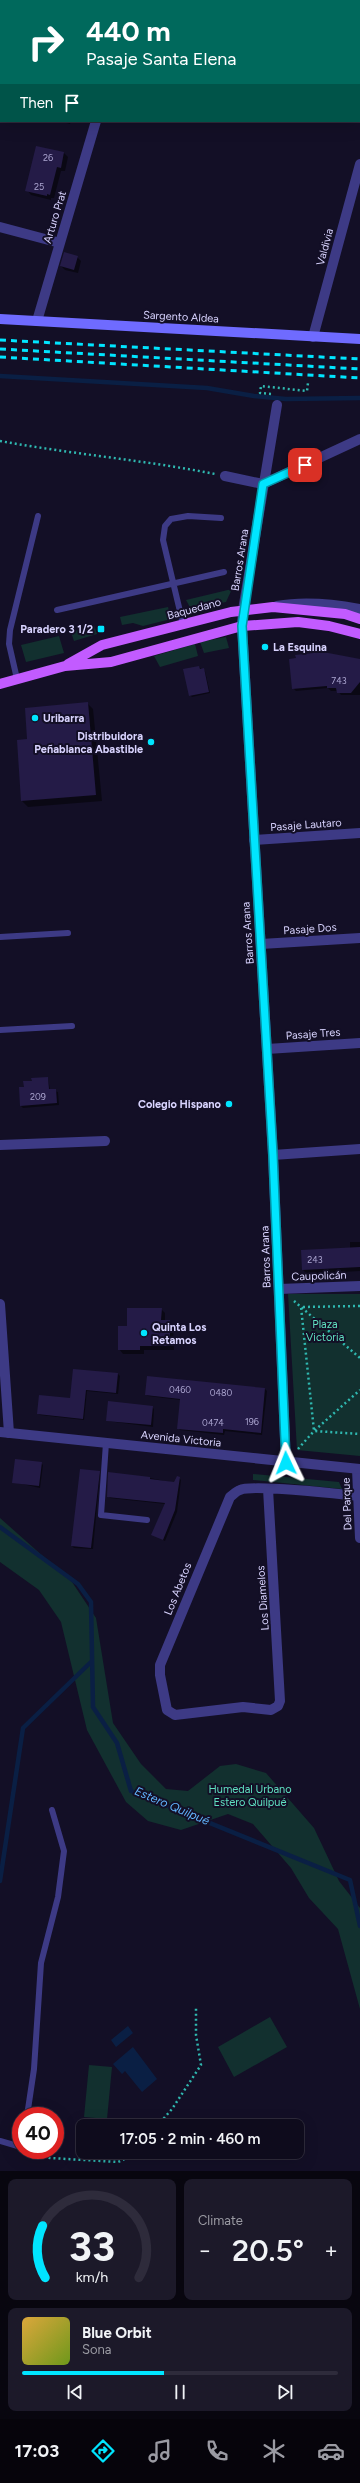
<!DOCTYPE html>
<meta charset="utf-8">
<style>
:root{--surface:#0e0b1c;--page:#1c1929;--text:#f1f3f6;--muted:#9b9ba3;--line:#2e2b3b;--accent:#00e5ff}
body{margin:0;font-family:Figtree,sans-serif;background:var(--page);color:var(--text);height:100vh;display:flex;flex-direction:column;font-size:15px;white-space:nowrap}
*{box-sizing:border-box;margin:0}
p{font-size:13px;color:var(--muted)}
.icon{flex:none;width:22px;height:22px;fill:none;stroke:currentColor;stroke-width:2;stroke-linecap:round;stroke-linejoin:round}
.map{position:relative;height:2171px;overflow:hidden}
.drawer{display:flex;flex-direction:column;gap:8px;padding:8px;background:#08060f;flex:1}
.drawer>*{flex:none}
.banner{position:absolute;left:0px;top:0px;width:360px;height:122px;box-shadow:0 4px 16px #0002,0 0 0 1px var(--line);background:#00695c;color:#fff;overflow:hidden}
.speed{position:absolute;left:12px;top:2107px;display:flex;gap:8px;font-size:20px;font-weight:700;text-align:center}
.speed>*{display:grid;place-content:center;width:52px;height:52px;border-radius:50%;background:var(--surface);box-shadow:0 4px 16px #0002,0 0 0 1px var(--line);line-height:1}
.speed .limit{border:6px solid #d22;background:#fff;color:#111}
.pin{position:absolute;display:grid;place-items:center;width:34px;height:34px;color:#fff;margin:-17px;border-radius:8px;box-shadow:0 2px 6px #0006}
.me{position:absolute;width:44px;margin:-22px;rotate:358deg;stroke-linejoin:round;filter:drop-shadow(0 0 3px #0008)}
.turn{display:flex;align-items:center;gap:14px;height:84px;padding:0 20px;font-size:18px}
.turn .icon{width:52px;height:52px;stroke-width:2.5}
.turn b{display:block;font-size:28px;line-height:34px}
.then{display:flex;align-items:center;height:38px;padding:0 20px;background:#0003;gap:8px;font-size:15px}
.big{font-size:30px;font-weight:600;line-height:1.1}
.drawer .tile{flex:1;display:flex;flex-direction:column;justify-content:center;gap:6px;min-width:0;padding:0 14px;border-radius:8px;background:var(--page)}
.drawer .dial{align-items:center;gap:0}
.dial svg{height:104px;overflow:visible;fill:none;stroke:var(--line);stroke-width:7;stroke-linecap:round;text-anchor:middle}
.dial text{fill:var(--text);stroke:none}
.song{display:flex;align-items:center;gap:12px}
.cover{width:48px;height:48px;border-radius:6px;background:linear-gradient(135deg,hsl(40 70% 55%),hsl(80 70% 35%))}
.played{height:4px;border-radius:2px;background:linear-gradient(90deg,var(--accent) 45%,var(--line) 45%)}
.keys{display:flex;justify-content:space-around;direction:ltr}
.heat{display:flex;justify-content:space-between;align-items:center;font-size:22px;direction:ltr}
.drawer .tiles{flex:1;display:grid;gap:8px;grid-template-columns:1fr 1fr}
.tile:last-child{grid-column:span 2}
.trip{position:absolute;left:76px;top:2119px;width:228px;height:40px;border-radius:8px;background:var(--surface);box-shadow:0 4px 16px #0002,0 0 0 1px var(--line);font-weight:600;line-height:40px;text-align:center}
.menu{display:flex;height:64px;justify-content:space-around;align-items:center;background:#06040b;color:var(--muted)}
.menu .icon{width:28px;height:28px}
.menu .on{color:var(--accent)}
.menu b{font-size:18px;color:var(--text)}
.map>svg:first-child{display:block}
</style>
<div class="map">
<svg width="360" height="2171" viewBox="0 0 360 2171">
<rect width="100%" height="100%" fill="#130f26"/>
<path fill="#12302f" d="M 232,589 L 226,602 L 191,609 L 186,600 Z
M 168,607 L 171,619 L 143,626 L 133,623 L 122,625 L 120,617 Z
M 94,625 L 97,634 L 74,641 L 71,632 Z
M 59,636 L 64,653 L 26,662 L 21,645 Z
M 226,637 L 229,648 L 204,653 L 200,642 Z
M 195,644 L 198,656 L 160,667 L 154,656 Z
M 288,1294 L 360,1294 L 360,1456 L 297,1450 Z
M 253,1474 L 339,1482 L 342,1489 L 253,1480 Z
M 0,1518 L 72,1582 L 96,1618 L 113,1723 L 141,1764 L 166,1789 L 188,1791 L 220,1766 L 236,1764 L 266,1773 L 314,1828 L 339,1881 L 360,1908 L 360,2009 L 338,1929 L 309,1898 L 291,1868 L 253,1824 L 228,1814 L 181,1830 L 148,1821 L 126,1802 L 87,1730 L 61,1622 L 39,1590 L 0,1562 Z
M 270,2017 L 287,2047 L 234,2077 L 218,2047 Z
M 89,2065 L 112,2067 L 107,2119 L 84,2117 Z"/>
<path fill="#0a1f44" d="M 128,2026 L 133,2033 L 116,2047 L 111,2040 Z
M 133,2047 L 157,2079 L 142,2092 L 125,2071 L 122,2074 L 113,2064 Z"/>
<path fill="#0007" d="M 60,121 L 71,121 L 70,124 Z
M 64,153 L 68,157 L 65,171 L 61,171 L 54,198 L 51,198 L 51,200 L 31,195 L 27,190 Z
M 77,257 L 81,261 L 78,273 L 65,270 L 61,266 Z
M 360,660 L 360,695 L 341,695 L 338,691 L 331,691 L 328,688 L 296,691 L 293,688 Z
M 199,667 L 205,671 L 210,693 L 192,697 L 190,695 Z
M 87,703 L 93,709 L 102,801 L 28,807 L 22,801 L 28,740 Z
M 48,1078 L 50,1090 L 58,1092 L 59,1105 L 23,1108 L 21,1106 L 25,1088 L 33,1081 Z
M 350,1242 L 360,1242 L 360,1271 L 307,1274 L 303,1270 L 350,1249 Z
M 161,1309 L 165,1313 L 165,1321 L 169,1321 L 173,1325 L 174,1350 L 144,1350 L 144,1354 L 123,1354 L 119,1349 L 128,1327 Z
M 74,1370 L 118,1374 L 120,1376 L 118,1394 L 87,1391 L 84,1420 L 40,1415 L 38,1414 L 71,1399 Z
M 148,1377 L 265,1389 L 267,1391 L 262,1435 L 225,1431 L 224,1435 L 180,1430 L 178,1428 L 181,1400 L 148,1396 L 146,1395 Z
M 152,1407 L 154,1409 L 153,1427 L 107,1421 Z
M 41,1463 L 43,1465 L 40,1488 L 13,1482 Z
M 98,1472 L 100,1474 L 93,1549 L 74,1548 L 72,1546 Z
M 109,1473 L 150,1478 L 175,1483 L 179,1478 L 181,1480 L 177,1512 L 165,1541 L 152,1534 L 165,1504 L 110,1498 L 108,1496 Z"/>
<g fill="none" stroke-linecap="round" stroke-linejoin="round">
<path stroke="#0a1f44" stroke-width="4.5" d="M 0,376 L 207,388 L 254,396 L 286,399 L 360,398
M 0,1527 L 78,1584 L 91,1602 L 93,1707 L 117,1743 L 131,1791 L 350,1880 L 360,1926
M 0,1881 L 23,1728 L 92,1661"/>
</g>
<path fill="#241b47" d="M 36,146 L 64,152 L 61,168 L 57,167 L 50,195 L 47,194 L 47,196 L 25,191 Z
M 64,252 L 78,256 L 74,270 L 60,266 Z
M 323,652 L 360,659 L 360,682 L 351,693 L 337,693 L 336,688 L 327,688 L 327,686 L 292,689 L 289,659 L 296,658 L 295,655 Z
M 199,666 L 200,669 L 204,668 L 209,692 L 189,696 L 183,669 Z
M 88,702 L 96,795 L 21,801 L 17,740 L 27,739 L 25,708 Z
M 48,1077 L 49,1089 L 56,1089 L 57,1103 L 20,1106 L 19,1087 L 24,1087 L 23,1081 L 32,1081 L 31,1078 Z
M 360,1247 L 360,1267 L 302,1270 L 301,1250 Z
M 127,1308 L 162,1308 L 161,1320 L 170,1320 L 170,1346 L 140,1346 L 140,1350 L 118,1350 L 118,1326 L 127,1326 Z
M 73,1369 L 118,1373 L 116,1393 L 86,1390 L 83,1419 L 37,1414 L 39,1395 L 70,1398 Z
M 147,1376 L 265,1388 L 261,1433 L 223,1429 L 223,1433 L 177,1429 L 180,1399 L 145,1395 Z
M 108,1401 L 153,1406 L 151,1425 L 106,1421 Z
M 15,1459 L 42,1462 L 39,1486 L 12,1483 Z
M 80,1469 L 100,1471 L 91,1548 L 71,1546 Z
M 108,1472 L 150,1477 L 150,1479 L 174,1482 L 177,1476 L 180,1477 L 175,1510 L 163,1540 L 151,1535 L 165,1503 L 107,1497 Z"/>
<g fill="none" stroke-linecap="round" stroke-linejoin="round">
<path stroke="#2fb8b0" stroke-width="2.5" stroke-dasharray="2 3" stroke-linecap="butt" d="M 271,394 L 260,393 L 261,386 L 307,391 L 308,383
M 0,441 C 71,454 144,460 215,474
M 294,1301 L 360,1358
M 360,1306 L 301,1307 L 314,1431 L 360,1434
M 298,1449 L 314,1431 L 360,1390
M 157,2126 L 172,2109 L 201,2065 L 196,2035 L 196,2008
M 30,2150 L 50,2158 L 118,2162 L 140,2152"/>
<path stroke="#3d3a85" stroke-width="6" d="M 57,610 L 224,572
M 183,624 L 163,540 L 165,526 L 171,519 L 188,516 L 221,518
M 17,679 L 9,644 L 10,630 L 38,516
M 0,937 L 68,933
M 0,1030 L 72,1026
M 106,1443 L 101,1515 L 147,1520
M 27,2116 L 34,2069 L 41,1963 L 58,1897 L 64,1851 L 52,1810
M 0,2141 L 21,2147"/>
<path stroke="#3d3a85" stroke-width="10" d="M 131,1 L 131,0
M 0,227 L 60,243
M 37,321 L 96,121
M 313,337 L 360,164
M 225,476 L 263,484 L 360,439
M 243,610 L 277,405
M 254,840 L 360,833
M 261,944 L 360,938
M 267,1049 L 360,1043
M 0,1145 L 105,1141
M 273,1155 L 360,1149
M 279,1289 L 360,1286
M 0,1304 L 9,1433
M 357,1469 L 360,1538
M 268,1489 L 280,1701 L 278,1706 L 271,1710 L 243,1707 L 175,1715 L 167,1710 L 160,1675 L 160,1665 L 230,1497 C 233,1495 236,1491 240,1490 C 253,1484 338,1494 358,1496 L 360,1496"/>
<path stroke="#3d3a85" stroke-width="10" d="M 277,606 C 304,601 333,604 360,609
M 243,610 L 242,626 L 273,1155 L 286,1463
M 0,1432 L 360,1469"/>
<path stroke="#6f6bff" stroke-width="10" d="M 0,319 L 360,339"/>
<path stroke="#c25bff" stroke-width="10" d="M 68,664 L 102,645 L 231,612 L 273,607 L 345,614 L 360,619
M 0,684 L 65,666 L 111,662 L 242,626 L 298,622 L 329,626 L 360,634"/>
<path stroke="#00e5ff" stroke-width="3" stroke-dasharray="6 5" stroke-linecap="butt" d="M 0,340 L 360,359
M 0,349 L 360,369
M 0,357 L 360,378"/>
</g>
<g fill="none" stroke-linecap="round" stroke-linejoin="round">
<g stroke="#0095a6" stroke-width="10">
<path id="route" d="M 286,1463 L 273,1155 L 242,626 L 263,484 L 305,465"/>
</g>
<use href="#route" stroke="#00e5ff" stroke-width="7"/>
</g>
<g fill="#00e5ff" stroke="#130f26" stroke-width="1.5">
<rect x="97" y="625" width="8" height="8" rx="2"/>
<circle cx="265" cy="647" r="4"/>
<circle cx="35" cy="718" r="4"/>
<circle cx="151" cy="742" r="4"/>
<circle cx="229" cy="1104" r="4"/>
<circle cx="144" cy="1333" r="4"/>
</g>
<g text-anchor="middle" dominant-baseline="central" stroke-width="4" stroke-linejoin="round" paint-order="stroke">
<g font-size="9" fill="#aca6d1">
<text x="48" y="157">26</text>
<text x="39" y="186">25</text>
<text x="339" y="680">743</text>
<text x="38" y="1096">209</text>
<text x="315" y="1259">243</text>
<text x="180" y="1389">0460</text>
<text x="221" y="1392">0480</text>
<text x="252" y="1421">196</text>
<text x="213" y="1422">0474</text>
</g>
<g font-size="11" fill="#d9d4ff" stroke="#130f26">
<text transform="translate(55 217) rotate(-73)">Arturo Prat</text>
<text transform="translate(325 247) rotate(-75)">Valdivia</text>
<text transform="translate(181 317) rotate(3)">Sargento Aldea</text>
<text transform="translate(240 560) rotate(-81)">Barros Arana</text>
<text transform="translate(194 609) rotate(-15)">Baquedano</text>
<text transform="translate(306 825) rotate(-4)">Pasaje Lautaro</text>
<text transform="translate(310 929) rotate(-4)">Pasaje Dos</text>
<text transform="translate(248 933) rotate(-94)">Barros Arana</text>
<text transform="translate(313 1034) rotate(-4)">Pasaje Tres</text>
<text transform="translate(266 1257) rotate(-92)">Barros Arana</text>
<text transform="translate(319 1276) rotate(-2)">Caupolicán</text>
<text transform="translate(181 1439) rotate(6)">Avenida Victoria</text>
<text transform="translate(347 1504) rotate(-92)">Del Parque</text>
<text transform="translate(178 1589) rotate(-68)">Los Abetos</text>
<text transform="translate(263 1598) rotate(-94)">Los Diamelos</text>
</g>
<g font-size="11" font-weight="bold" fill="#d9d4ff" stroke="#130f26" text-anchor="end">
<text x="93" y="629">Paradero 3 1/2</text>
<text x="273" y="647" text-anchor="start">La Esquina</text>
<text x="43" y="718" text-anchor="start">Uribarra</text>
<text x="143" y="736">Distribuidora<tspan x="143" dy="13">Peñablanca Abastible</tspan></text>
<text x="221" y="1104">Colegio Hispano</text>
<text x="152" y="1327" text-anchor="start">Quinta Los<tspan x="152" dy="13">Retamos</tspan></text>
</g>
<g font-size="11" fill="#5fe0c0" stroke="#130f26">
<text x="325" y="1324">Plaza<tspan x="325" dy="13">Victoria</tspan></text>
<text x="250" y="1789">Humedal Urbano<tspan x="250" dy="13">Estero Quilpué</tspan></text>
</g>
<g font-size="12" font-style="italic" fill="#62b6ff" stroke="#130f26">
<text transform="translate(172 1806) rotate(23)">Estero Quilpué</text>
</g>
</g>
</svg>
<div class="speed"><div class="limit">40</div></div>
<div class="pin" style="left:305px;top:465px;background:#d93025"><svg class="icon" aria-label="arrive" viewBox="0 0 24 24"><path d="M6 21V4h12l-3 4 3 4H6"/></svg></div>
<svg class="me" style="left:286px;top:1463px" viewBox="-20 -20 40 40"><path d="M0-17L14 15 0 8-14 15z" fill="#00e5ff" stroke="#fff" stroke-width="4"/></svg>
<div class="trip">17:05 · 2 min · 460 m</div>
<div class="banner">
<div class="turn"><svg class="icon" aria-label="right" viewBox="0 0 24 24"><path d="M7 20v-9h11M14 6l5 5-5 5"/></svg><div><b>440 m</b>Pasaje Santa Elena</div></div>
<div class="then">Then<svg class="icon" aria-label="arrive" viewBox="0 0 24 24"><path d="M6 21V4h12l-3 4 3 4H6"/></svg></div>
</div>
</div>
<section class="drawer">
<div class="tiles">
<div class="tile dial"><svg viewBox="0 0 100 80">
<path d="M14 69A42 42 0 1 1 86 69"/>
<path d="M14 69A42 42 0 0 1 12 29" stroke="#00e5ff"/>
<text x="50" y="56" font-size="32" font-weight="700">33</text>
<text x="50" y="72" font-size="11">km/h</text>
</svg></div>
<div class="tile"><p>Climate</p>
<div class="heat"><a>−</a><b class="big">20.5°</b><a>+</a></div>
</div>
<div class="tile">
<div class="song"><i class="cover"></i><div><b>Blue Orbit</b><p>Sona</p></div></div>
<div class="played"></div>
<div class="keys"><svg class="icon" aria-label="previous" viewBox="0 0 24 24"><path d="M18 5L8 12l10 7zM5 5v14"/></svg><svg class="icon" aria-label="pause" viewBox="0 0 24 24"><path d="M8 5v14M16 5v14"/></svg><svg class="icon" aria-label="next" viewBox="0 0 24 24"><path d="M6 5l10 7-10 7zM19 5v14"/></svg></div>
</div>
</div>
</section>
<nav class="menu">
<b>17:03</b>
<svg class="icon on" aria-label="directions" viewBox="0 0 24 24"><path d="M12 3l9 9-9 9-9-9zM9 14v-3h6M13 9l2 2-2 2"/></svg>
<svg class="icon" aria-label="music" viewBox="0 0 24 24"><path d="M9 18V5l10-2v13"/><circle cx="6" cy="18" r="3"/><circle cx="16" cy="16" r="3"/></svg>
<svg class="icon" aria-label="phone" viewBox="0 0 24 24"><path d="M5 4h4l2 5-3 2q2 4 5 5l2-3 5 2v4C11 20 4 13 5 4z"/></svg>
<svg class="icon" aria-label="climate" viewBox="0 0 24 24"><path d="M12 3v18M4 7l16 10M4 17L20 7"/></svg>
<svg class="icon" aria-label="car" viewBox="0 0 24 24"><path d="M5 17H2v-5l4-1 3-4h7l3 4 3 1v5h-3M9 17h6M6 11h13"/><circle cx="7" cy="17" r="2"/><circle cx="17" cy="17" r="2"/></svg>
</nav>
